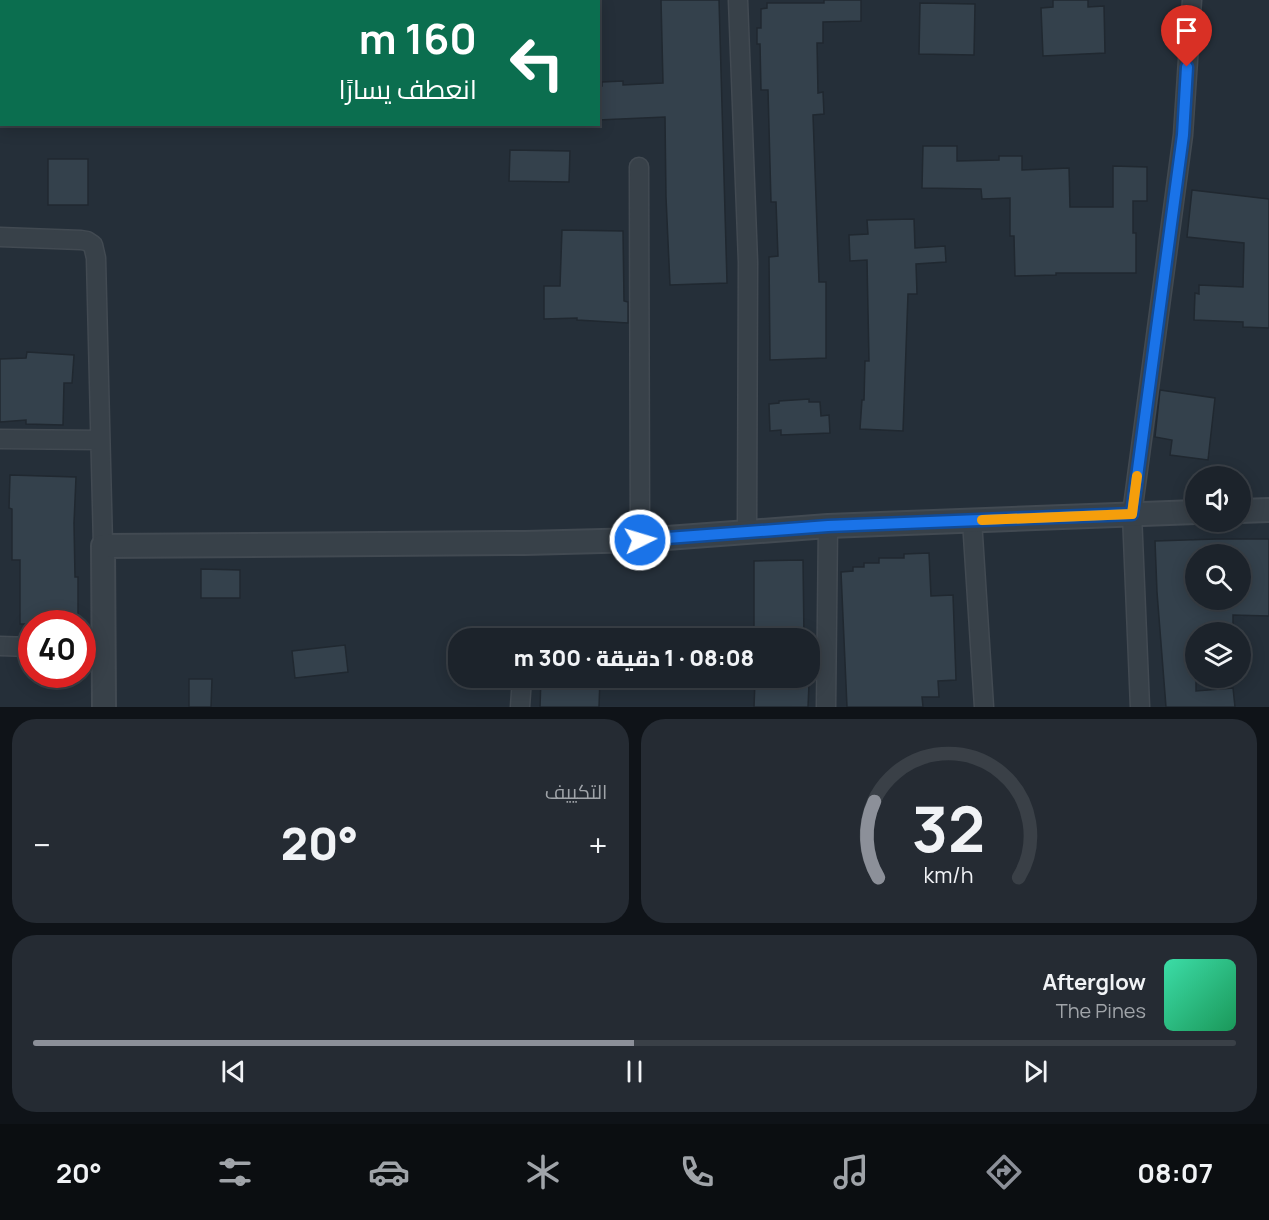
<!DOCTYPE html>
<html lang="ar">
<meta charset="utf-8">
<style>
:root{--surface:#1c232b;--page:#252b33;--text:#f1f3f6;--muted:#a0a4a9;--line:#3a4047;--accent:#8c9099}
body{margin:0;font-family:Manrope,Cairo,sans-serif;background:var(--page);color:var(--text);direction:rtl;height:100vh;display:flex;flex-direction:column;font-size:22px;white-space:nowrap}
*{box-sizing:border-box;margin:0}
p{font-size:20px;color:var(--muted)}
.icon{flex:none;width:33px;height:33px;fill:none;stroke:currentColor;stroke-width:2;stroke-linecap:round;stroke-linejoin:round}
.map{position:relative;height:707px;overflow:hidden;direction:ltr}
.side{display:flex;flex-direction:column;gap:12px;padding:12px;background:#0f1318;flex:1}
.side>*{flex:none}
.hud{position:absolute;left:0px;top:0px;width:600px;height:126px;box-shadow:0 3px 15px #0003,0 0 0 2px var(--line);direction:rtl;background:#0b6e4f;color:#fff;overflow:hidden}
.controls{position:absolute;left:1185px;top:466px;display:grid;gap:12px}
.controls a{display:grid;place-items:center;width:66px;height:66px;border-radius:50%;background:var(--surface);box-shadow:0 3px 15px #0003,0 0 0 2px var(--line);font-size:30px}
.speed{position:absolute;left:18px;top:610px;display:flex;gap:12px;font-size:30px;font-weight:700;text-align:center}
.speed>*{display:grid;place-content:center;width:78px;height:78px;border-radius:50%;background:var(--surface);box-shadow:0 3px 15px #0003,0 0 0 2px var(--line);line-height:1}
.speed .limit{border:9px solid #d22;background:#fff;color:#111}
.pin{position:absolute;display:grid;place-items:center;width:51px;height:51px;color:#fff;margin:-62px -26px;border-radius:50% 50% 50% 0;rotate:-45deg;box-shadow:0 0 6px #0007}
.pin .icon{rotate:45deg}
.me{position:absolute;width:66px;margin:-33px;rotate:85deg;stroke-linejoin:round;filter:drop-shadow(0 0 4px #0008)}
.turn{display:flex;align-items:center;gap:21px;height:126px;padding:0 24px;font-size:27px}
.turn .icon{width:78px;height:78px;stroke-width:2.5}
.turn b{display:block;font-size:42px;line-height:51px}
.big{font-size:45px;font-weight:800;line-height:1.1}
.side .tile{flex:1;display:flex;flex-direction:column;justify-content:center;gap:9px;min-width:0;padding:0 21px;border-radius:24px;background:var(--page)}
.side .dial{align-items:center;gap:0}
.dial svg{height:156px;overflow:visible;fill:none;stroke:var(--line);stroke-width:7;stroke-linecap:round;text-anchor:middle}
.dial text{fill:var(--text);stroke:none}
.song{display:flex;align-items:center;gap:18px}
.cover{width:72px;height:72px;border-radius:9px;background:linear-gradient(135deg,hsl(160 70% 55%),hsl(150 70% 35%))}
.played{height:6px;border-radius:3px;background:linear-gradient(90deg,var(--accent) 50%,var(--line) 50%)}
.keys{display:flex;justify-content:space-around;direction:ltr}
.heat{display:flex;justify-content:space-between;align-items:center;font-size:33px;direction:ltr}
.side .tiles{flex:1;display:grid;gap:12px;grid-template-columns:1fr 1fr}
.tile:last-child{grid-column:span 2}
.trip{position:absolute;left:448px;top:628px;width:372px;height:60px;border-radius:24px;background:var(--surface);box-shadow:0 3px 15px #0003,0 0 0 2px var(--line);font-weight:800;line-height:60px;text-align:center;direction:rtl}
.tab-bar{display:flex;height:96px;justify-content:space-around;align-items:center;background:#0b0e11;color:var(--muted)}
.tab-bar .icon{width:42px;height:42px}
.tab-bar .current{color:var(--accent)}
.tab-bar b{font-size:27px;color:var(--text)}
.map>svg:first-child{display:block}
</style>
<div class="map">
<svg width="1269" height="707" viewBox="0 0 1269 707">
<rect width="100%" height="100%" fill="#252f39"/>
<path fill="#34414c" stroke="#202830" stroke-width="1.5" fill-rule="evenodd" d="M 661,0 L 719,0 L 727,283 L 670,285 L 666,197 L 665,117 L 598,120 L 598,86 L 602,86 L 602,82 L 623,81 L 623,85 L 663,83 Z
M 824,0 L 861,0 L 861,21 L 823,22 L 823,43 L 817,43 L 818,93 L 823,92 L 824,114 L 813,115 L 819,282 L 826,282 L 826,358 L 770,360 L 769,257 L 778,256 L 776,202 L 771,202 L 768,90 L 761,90 L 760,44 L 757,44 L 757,28 L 761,28 L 761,9 L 767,8 L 767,3 L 824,3 Z
M 1053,0 L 1088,0 L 1088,7 L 1104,6 L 1105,53 L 1043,56 L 1041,8 L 1053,7 Z
M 920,3 L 975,4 L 974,55 L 919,54 Z
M 923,146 L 957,146 L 957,161 L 999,160 L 999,156 L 1022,156 L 1022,170 L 1069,168 L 1070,207 L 1113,207 L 1113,166 L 1147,167 L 1147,201 L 1133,201 L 1133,233 L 1136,233 L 1136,273 L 1056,273 L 1056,275 L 1015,276 L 1014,236 L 1010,236 L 1010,198 L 982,199 L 981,189 L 922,188 Z
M 510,150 L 570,151 L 569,182 L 509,181 Z
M 48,159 L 88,159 L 88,205 L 48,205 Z
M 1192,190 L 1269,199 L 1269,328 L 1243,327 L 1243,322 L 1194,320 L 1195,293 L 1199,294 L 1199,285 L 1243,287 L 1244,243 L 1187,237 Z
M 914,219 L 915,248 L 945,246 L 946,262 L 916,264 L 917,294 L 908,294 L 903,431 L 860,429 L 862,400 L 864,400 L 865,361 L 869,361 L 867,260 L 850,261 L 849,235 L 868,234 L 867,220 Z
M 562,230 L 623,231 L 624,301 L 628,302 L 628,323 L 577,320 L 577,318 L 544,319 L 544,286 L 560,286 Z
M 27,352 L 74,355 L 72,383 L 64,383 L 63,425 L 26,424 L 26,420 L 0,422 L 0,359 L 26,358 Z
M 1160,390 L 1215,398 L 1208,460 L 1170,455 L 1172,440 L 1155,437 Z
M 809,399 L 809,402 L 820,402 L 821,416 L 829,415 L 830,433 L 781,435 L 781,430 L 770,431 L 769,404 L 779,403 L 779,401 Z
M 10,475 L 76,477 L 74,523 L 75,577 L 78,577 L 78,624 L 20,624 L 20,560 L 12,560 L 12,509 L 9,508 Z
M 1216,539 L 1269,539 L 1269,616 L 1233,615 L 1233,628 L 1199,628 L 1199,633 L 1196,633 L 1196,691 L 1233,688 L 1235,707 L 1166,707 L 1157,592 L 1155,541 ZM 1196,555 L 1240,555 L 1240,600 L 1196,600 Z
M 929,553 L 931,596 L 953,595 L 956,680 L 938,681 L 939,697 L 922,697 L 923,707 L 847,707 L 841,572 L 853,571 L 853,567 L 864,567 L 864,563 L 879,563 L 879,558 L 904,558 L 904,554 Z
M 803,560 L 804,639 L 757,639 L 757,629 L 754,629 L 754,561 Z
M 201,569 L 240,570 L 240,598 L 201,598 Z
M 345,645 L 348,672 L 295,678 L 292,651 Z
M 541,678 L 600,678 L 599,707 L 540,707 Z
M 189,679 L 212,679 L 211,707 L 189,707 Z
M 755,681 L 809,683 L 808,707 L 754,707 Z"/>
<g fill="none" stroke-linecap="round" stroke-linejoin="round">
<g stroke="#424a52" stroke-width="21">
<path id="minor" d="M 738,0 L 748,262 L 747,531
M 639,167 L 640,540
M 0,237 L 81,240 L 87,241 L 93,245 L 96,258 L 103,546
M 0,439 L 100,440
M 972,520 L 984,707
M 0,646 L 32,647
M 82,648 L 103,649
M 520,707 L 522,678
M 826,707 L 828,526
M 1140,707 L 1132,514 L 1183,135 L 1192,0"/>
</g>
<g stroke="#424a52" stroke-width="26">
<path id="tertiary" d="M 1240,511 L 1269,510
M 104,707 L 103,546 L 525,543 L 640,540 L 828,526 L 1196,512"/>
</g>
<use href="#minor" stroke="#384149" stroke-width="18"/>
<use href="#tertiary" stroke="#384149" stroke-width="22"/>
</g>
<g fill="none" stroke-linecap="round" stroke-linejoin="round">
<g stroke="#114b97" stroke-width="15">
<path id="route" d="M 640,540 L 828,526 L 1132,514 L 1183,135 L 1187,67"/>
</g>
<use href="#route" stroke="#1a73e8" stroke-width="10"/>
<path stroke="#f59e0b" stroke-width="10" d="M 982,520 L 1132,514 L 1137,476"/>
</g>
</svg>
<div class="controls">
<a><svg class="icon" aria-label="sound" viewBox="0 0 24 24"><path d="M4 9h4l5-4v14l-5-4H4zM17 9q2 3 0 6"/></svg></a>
<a><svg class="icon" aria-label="search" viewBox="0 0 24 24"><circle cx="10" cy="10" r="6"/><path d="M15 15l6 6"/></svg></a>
<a><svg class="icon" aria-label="layers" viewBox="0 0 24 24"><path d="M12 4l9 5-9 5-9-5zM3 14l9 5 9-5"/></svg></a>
</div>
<div class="speed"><div class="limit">40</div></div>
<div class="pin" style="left:1187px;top:67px;background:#d93025"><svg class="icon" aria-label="arrive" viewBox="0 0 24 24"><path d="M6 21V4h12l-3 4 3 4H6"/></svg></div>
<svg class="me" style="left:640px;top:540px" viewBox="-20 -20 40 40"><circle r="17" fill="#1a73e8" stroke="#fff" stroke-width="3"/><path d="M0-11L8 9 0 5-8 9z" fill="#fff"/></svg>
<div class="trip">08:08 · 1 دقيقة · 300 m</div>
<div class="hud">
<div class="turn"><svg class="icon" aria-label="left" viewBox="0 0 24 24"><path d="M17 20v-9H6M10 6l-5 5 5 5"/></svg><div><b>160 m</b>انعطف يسارًا</div></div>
</div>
</div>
<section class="side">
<div class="tiles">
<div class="tile dial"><svg viewBox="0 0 100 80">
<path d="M14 69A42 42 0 1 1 86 69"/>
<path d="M14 69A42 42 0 0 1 12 30" stroke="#8c9099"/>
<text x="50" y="56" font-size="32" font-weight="700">32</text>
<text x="50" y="72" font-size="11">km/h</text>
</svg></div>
<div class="tile"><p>التكييف</p>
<div class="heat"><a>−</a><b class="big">20°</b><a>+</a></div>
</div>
<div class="tile">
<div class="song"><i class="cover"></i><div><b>Afterglow</b><p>The Pines</p></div></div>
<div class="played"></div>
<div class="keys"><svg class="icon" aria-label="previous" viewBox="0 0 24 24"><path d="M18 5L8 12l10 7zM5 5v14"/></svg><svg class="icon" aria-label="pause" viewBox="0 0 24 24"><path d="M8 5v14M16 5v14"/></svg><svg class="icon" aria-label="next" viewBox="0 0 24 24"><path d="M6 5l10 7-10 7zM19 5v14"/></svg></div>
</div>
</div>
</section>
<nav class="tab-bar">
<b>08:07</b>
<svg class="icon current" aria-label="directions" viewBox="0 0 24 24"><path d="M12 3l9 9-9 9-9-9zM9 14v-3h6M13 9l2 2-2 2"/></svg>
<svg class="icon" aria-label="music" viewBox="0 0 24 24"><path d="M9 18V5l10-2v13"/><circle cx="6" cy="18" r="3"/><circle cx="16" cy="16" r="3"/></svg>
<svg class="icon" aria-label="phone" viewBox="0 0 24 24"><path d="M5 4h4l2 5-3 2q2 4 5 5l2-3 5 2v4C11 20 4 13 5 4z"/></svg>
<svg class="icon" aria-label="climate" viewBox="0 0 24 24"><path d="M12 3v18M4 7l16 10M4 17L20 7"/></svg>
<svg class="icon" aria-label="car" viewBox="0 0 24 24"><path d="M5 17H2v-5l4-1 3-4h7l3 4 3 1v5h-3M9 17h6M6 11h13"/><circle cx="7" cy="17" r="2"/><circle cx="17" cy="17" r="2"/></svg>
<svg class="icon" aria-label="filters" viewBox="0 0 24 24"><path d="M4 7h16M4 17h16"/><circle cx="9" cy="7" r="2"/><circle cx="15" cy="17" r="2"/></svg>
<b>20°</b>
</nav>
